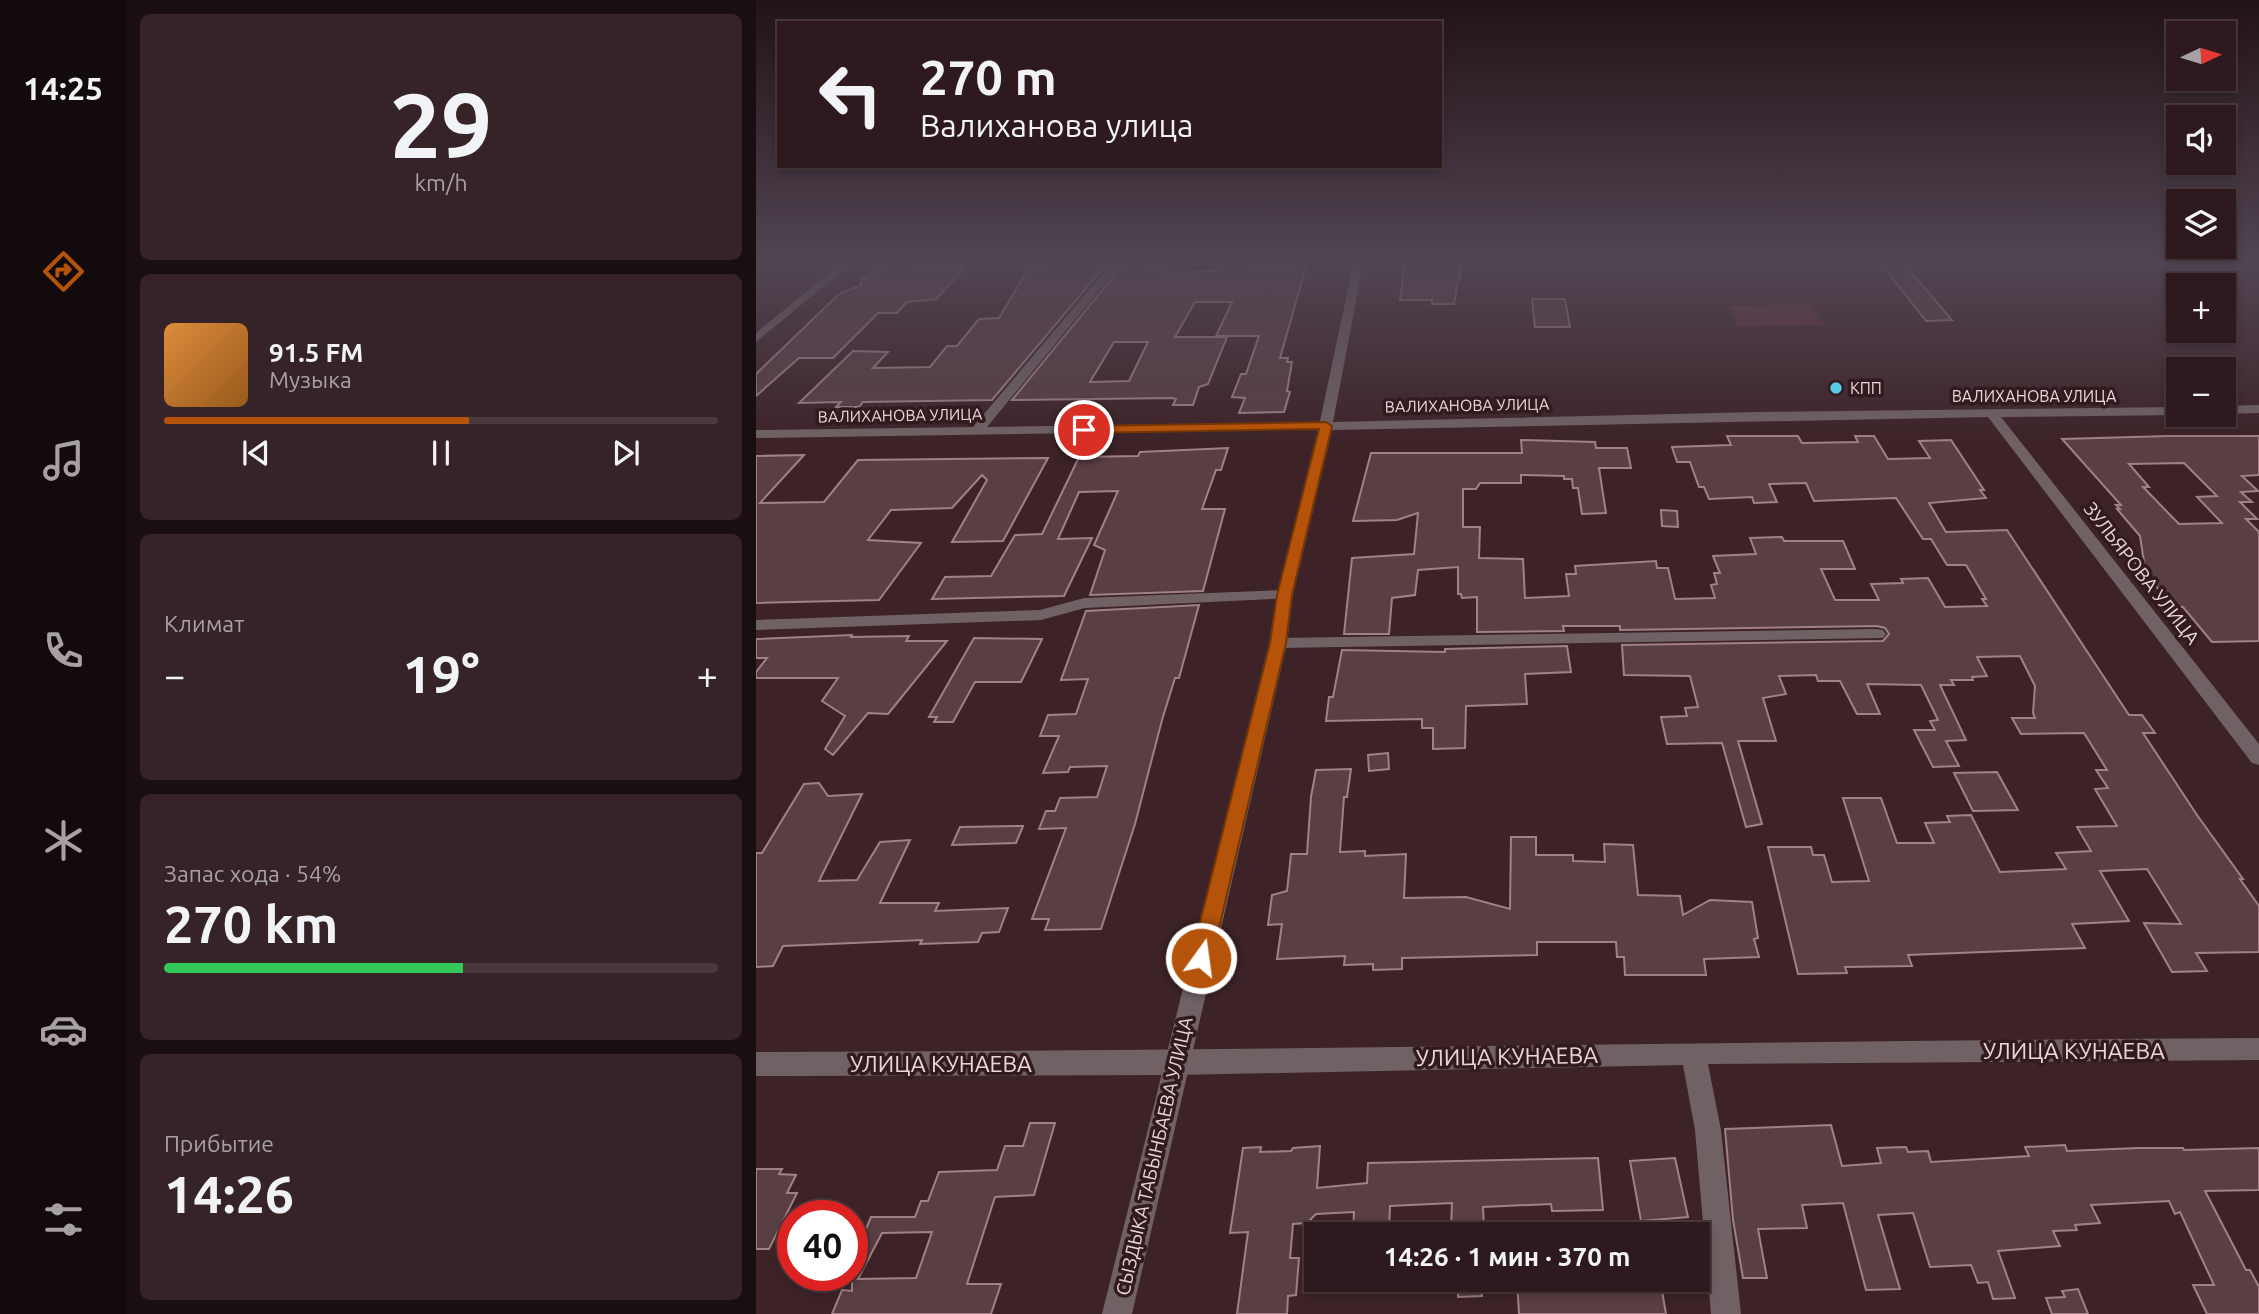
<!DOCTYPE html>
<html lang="ru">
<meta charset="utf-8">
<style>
:root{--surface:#2e1a1e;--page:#362327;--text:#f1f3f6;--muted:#a7a1a4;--line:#49383c;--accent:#b45309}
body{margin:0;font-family:Ubuntu,sans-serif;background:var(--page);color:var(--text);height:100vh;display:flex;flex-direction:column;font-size:26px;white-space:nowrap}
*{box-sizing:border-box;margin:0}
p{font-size:23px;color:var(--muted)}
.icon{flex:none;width:38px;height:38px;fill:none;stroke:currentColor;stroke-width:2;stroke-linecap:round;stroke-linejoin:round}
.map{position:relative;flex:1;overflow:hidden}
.side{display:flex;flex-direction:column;gap:14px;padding:14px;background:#190e10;width:630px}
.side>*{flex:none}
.top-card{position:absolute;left:21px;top:21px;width:665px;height:147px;border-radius:0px;box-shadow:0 4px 10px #0003,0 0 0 2px var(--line);background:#2e1a1e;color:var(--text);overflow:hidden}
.needle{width:46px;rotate:86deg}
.controls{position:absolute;left:1410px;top:21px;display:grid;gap:14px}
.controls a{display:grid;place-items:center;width:70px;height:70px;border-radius:0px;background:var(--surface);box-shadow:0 4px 10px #0003,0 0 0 2px var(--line);font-size:35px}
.speed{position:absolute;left:21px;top:1200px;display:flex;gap:14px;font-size:35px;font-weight:700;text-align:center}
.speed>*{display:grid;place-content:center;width:91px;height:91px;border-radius:50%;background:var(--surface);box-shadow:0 4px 10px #0003,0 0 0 2px var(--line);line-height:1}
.speed .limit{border:10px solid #d22;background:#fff;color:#111}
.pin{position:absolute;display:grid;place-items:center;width:60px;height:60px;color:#fff;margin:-30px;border:4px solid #fff;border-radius:50%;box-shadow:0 2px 7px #0007}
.me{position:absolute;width:77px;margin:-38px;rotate:14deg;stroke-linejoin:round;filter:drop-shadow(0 0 5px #0008)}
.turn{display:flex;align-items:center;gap:24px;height:147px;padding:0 28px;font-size:32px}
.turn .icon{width:91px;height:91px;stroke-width:2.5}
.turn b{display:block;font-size:49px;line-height:60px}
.big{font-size:52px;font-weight:700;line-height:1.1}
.side .widget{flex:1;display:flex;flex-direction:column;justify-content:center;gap:10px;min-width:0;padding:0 24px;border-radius:10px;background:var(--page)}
.side .dial{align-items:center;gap:0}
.dial b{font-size:91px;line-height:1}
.song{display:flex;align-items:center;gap:21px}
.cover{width:84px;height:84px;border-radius:10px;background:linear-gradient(135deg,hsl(30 70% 55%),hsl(30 70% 35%))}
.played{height:7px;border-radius:4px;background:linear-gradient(90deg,var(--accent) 55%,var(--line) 55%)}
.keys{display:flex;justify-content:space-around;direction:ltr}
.heat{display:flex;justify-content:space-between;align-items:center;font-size:38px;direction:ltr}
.charge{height:10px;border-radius:5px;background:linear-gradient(90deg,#34c759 54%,var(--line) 0)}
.trip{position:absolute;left:548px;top:1222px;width:406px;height:70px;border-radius:0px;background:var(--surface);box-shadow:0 4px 10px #0003,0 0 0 2px var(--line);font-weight:700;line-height:70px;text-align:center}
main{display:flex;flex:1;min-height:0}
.tabs{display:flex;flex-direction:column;width:126px;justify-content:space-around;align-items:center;background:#120a0c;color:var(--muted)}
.tabs .icon{width:49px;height:49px}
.tabs .active{color:var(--accent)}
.tabs b{font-size:32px;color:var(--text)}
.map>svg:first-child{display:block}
</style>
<main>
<nav class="tabs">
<b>14:25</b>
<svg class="icon active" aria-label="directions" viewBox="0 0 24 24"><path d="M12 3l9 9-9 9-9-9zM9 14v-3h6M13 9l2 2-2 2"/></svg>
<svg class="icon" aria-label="music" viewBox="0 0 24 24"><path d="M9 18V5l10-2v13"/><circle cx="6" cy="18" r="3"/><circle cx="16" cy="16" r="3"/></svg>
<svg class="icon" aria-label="phone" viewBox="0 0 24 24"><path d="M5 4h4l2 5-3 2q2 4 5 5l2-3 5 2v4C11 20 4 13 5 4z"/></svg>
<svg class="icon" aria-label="climate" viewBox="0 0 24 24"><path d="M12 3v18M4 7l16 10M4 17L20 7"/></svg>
<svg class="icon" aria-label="car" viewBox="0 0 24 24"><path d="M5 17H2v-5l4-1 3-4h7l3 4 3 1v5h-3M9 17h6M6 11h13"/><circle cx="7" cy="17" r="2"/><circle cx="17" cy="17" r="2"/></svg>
<svg class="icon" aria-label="filters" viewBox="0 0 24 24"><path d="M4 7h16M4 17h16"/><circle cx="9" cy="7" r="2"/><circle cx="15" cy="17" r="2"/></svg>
</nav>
<section class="side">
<div class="widget dial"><b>29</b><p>km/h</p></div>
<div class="widget">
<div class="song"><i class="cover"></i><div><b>91.5 FM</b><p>Музыка</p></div></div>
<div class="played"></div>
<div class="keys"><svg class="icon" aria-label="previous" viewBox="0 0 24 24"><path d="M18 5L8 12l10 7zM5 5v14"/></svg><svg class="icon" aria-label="pause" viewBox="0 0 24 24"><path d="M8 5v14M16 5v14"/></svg><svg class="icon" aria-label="next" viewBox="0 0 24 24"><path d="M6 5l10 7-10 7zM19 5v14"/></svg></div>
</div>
<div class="widget"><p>Климат</p>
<div class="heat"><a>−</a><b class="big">19°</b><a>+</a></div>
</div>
<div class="widget"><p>Запас хода · 54%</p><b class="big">270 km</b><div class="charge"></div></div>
<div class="widget"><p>Прибытие</p><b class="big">14:26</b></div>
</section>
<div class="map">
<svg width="1503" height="1314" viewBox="0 0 1503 1314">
<rect width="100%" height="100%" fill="#3d2328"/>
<path fill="#612c38" d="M 1056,305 L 1069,325 L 982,326 L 972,306 Z"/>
<path fill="#593e43" stroke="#a08186" stroke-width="2" fill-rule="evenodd" d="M 130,260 L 163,260 L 157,266 L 207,267 L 203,271 L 206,271 L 180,299 L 151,302 L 141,313 L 122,313 L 77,358 L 43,358 L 0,396 L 0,374 L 83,294 L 105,285 L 106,278 L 111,278 Z
M 288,260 L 354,260 L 236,400 L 107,402 L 103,407 L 80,407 L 85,402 L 43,403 L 97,351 L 132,352 L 117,368 L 174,367 L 191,346 L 201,346 L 223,319 L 243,318 L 275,264 L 285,264 Z
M 371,260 L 399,261 L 396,265 L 400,265 L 399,267 L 413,267 L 410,272 L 460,271 L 466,260 L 497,260 L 494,267 L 532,266 L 533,260 L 552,260 L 524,358 L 532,358 L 531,362 L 536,362 L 531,391 L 534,392 L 528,412 L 483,413 L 489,398 L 476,397 L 485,374 L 490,374 L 503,336 L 460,336 L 476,302 L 439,302 L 419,337 L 471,337 L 452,384 L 443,387 L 437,405 L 417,405 L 420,399 L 416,398 L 256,400 ZM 358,342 L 392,342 L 373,381 L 334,382 Z
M 704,260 L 704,279 L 702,280 L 698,304 L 676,304 L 676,300 L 644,300 L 649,262 Z
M 1122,260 L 1145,260 L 1196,320 L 1170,321 Z
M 776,299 L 809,299 L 814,327 L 779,327 Z
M 971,436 L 1042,436 L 1046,443 L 1102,442 L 1099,436 L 1118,436 L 1132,459 L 1174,458 L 1163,441 L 1195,440 L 1228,490 L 1224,490 L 1230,498 L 1173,503 L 1190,532 L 1251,530 L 1373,715 L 1386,715 L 1399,733 L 1387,733 L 1441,815 L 1487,879 L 1484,879 L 1503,906 L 1503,952 L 1440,953 L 1451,971 L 1416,972 L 1388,923 L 1425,924 L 1391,869 L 1344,871 L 1373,921 L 1316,924 L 1329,948 L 1152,955 L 1156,966 L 1089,967 L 1091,973 L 1042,974 L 1012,847 L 1055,847 L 1057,855 L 1068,855 L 1076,882 L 1113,881 L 1087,798 L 1125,798 L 1141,843 L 1178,843 L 1169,823 L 1194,822 L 1191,816 L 1215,815 L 1244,872 L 1310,869 L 1300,853 L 1335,851 L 1321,827 L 1361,826 L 1339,789 L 1352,788 L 1340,770 L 1351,770 L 1328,733 L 1265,734 L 1256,718 L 1279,718 L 1277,713 L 1279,686 L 1264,656 L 1221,657 L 1231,676 L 1216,677 L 1217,680 L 1195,680 L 1198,685 L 1184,685 L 1210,740 L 1190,741 L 1203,766 L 1177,767 L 1158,730 L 1179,730 L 1174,721 L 1182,720 L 1165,685 L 1111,684 L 1124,714 L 1101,714 L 1084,681 L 1062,681 L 1060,675 L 1023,676 L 1030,694 L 1007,698 L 1020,741 L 982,741 L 1006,824 L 990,827 L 966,743 L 911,744 L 905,717 L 931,716 L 929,708 L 942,707 L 934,676 L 868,675 L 866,645 L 1127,641 L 1133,634 L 1129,628 L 1121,626 L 864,630 L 864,626 L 807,626 L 808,631 L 721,632 L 721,597 L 706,598 L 705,594 L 702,594 L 702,567 L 662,570 L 659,595 L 636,598 L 633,634 L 588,634 L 596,558 L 658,554 L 662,513 L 641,520 L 597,521 L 615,453 L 766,453 L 765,440 L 839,442 L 840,448 L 871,448 L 875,468 L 843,468 L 850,513 L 826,514 L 822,488 L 817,488 L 816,479 L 808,479 L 808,476 L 765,475 L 765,483 L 724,483 L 720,489 L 707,489 L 707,527 L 724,527 L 723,558 L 767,559 L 769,598 L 813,596 L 810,574 L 820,574 L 819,566 L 900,561 L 901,568 L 912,568 L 919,599 L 959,598 L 955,585 L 961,584 L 958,573 L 964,573 L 957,556 L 1000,554 L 994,538 L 1026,537 L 1028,541 L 1087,541 L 1099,569 L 1065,569 L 1079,600 L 1123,600 L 1115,584 L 1147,583 L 1145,579 L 1172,578 L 1189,607 L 1231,606 L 1226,599 L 1230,599 L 1210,565 L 1191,565 L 1175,539 L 1167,539 L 1140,498 L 1058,501 L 1050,483 L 1013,484 L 1021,502 L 998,503 L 996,497 L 953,499 L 948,487 L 943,487 L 934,462 L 921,462 L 916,447 L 975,445 Z
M 1413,436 L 1503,436 L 1503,475 L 1486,476 L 1502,491 L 1485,492 L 1496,502 L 1484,502 L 1501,519 L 1490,519 L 1503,532 L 1503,641 L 1456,642 L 1427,607 L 1418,607 L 1379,562 L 1388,562 L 1384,536 L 1361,509 L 1364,509 L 1360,505 L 1365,505 L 1306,439 ZM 1428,463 L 1461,496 L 1441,497 L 1466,523 L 1423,524 L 1387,487 L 1393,487 L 1373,464 Z
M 472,448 L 465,470 L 460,470 L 446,509 L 469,509 L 447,591 L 334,595 L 349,550 L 338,545 L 362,491 L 323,492 L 302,539 L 336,538 L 308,596 L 176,599 L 189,577 L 235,576 L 259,535 L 286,534 L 323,457 L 382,456 L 384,452 Z
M 48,455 L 4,503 L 68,502 L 102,460 L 292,458 L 247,541 L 196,542 L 231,480 L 226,475 L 196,508 L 135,510 L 112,540 L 165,543 L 123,600 L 0,603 L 0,456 Z
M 905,510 L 921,511 L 922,527 L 906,526 Z
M 443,605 L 423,678 L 419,678 L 406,720 L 379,824 L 345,929 L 289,930 L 293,919 L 276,919 L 310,828 L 283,829 L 290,811 L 299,811 L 304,798 L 341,797 L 351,766 L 314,767 L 312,772 L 287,773 L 303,736 L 284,736 L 292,715 L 320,714 L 332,679 L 305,680 L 330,611 Z
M 96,635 L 95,637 L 153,636 L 150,641 L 191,641 L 132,714 L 112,713 L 77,755 L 69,749 L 89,716 L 66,701 L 82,678 L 0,678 L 0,672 L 11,658 L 0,658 L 0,639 Z
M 218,638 L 286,639 L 265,682 L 219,682 L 197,722 L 178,722 L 181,717 L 173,717 Z
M 811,646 L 815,672 L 769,674 L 771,704 L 710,706 L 709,748 L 677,749 L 677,728 L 666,728 L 666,719 L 570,721 L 573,697 L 577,697 L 586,650 L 689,652 L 689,649 Z
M 632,753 L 633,769 L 613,771 L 612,755 Z
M 595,769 L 591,797 L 588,797 L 584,852 L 609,851 L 609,856 L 650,854 L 648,898 L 710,897 L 754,909 L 755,837 L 780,837 L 780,855 L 817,855 L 817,861 L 849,862 L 848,844 L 877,845 L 882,895 L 924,896 L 927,915 L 954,900 L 996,902 L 1002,938 L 998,939 L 1003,957 L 948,959 L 950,975 L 869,975 L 868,957 L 861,957 L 860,942 L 781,942 L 781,955 L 646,958 L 646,969 L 617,970 L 617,964 L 588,965 L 589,956 L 521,959 L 526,924 L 512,925 L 516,895 L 531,891 L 535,854 L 551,854 L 555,797 L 560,770 Z
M 1241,772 L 1262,810 L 1217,811 L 1198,773 Z
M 63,783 L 72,796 L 106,794 L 63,881 L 101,880 L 124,842 L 154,840 L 124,903 L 183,903 L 179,911 L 252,908 L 243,932 L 226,933 L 222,942 L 164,944 L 166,940 L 27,946 L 17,966 L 0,967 L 0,853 L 6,853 L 48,784 Z
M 267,826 L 260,843 L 196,845 L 204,827 Z
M 274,1123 L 299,1123 L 278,1195 L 239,1197 L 211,1284 L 245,1284 L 235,1314 L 76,1314 L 86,1290 L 96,1291 L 96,1279 L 90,1276 L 96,1276 L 96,1262 L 115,1217 L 159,1217 L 165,1201 L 172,1201 L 183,1172 L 241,1170 L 249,1146 L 267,1146 ZM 176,1232 L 160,1278 L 102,1279 L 126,1233 Z
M 1075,1125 L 1086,1166 L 1125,1163 L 1121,1148 L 1150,1147 L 1152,1152 L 1172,1151 L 1175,1162 L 1273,1156 L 1269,1147 L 1309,1145 L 1311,1151 L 1382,1148 L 1427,1148 L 1428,1150 L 1503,1148 L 1503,1190 L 1449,1191 L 1490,1270 L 1494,1270 L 1503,1287 L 1503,1314 L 1451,1314 L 1437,1285 L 1458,1285 L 1424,1212 L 1419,1214 L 1413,1201 L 1335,1205 L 1344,1223 L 1319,1225 L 1321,1230 L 1297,1231 L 1304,1246 L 1242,1251 L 1259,1298 L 1237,1299 L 1232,1282 L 1222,1283 L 1215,1265 L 1174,1267 L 1157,1213 L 1122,1215 L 1144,1289 L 1110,1290 L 1087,1203 L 1046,1205 L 1051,1228 L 1002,1229 L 1011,1278 L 987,1278 L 977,1220 L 969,1129 Z
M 564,1146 L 561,1188 L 611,1183 L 612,1163 L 842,1158 L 847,1210 L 796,1211 L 795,1204 L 727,1207 L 728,1229 L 695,1230 L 696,1203 L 634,1206 L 633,1231 L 597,1232 L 598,1212 L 560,1214 L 551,1223 L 537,1224 L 534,1258 L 543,1258 L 540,1295 L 532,1296 L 531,1314 L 481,1314 L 492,1232 L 474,1233 L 487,1148 L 505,1147 L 504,1152 L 535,1151 L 537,1148 Z
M 919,1158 L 932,1217 L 885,1221 L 874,1161 Z
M 0,1169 L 26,1169 L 23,1174 L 40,1175 L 31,1193 L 41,1193 L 13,1249 L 0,1249 Z
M 702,1279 L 725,1279 L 726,1296 L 702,1297 Z
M 761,1279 L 904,1279 L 910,1314 L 763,1314 Z
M 1322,1289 L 1332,1314 L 1296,1314 L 1290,1298 L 1309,1297 L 1306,1291 Z"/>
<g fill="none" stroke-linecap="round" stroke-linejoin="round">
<path fill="#706264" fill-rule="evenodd" d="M 89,260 L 100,260 L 0,342 L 0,333 Z
M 358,260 L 368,260 L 231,427 L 570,422 L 577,426 L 575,429 L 0,438 L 0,430 L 217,427 Z
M 529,590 L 535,592 L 537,595 L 535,598 L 329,608 L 285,620 L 0,630 L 0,620 L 284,610 L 328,598 Z
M 1121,629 L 1127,630 L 1130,634 L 1127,638 L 522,648 L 513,643 L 522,638 Z
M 1503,1038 L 1503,1060 L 952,1064 L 965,1130 L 985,1314 L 955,1314 L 939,1130 L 927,1065 L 420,1075 L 0,1076 L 0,1052 C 501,1051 1002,1041 1503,1038 Z"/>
<path fill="#706264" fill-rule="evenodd" d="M 598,260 L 608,260 L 577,422 L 1001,412 L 1423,407 L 1423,415 L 1245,417 L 1503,744 L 1503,765 L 1496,763 L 1232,417 L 576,430 L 537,595 L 531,643 L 376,1314 L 346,1314 L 513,643 L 521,595 L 563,426 Z
M 1503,405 L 1503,413 L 1468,414 L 1468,406 Z"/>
</g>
<linearGradient id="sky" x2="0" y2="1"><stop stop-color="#221316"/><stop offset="0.59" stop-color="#514553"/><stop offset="1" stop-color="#514553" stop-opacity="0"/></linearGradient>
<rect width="1503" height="444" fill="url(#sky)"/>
<path fill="#b45309" stroke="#753606" stroke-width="2" d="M 570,422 L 576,426 L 536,595 L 530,643 L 456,958 L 453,964 L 445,967 L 438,964 L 435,958 L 514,643 L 521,595 L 563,429 L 328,433 L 322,430 L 328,426 Z"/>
<circle fill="#59c8e4" stroke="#321a1f" stroke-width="2.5" cx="1080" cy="388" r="7"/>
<g text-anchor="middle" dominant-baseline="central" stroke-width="7" stroke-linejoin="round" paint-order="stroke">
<g font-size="16" fill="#e8d7da" stroke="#321a1f" text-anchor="start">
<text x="1094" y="388">КПП</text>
</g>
<g font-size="16" fill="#e8d7da" stroke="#321a1f">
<text x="1278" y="396">ВАЛИХАНОВА УЛИЦА</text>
<text transform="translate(711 405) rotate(-1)">ВАЛИХАНОВА УЛИЦА</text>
<text transform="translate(144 415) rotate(-1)">ВАЛИХАНОВА УЛИЦА</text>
</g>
<g font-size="19" fill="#e8d7da" stroke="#321a1f">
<text transform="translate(1386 573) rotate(52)">ЗУЛЬЯРОВА УЛИЦА</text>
<text transform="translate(398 1156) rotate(-77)">СЫЗДЫКА ТАБЫНБАЕВА УЛИЦА</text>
</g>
<g font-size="23" fill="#e8d7da" stroke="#321a1f">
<text x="1318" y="1050">УЛИЦА КУНАЕВА</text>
<text transform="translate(751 1056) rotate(-1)">УЛИЦА КУНАЕВА</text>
<text x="185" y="1063">УЛИЦА КУНАЕВА</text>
</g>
</g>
</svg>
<div class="controls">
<a><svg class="needle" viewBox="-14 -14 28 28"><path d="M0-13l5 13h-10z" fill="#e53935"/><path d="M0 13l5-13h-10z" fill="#a7a1a4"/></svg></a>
<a><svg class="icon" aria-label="sound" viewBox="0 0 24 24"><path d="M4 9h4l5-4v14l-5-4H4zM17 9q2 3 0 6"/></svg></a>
<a><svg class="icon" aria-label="layers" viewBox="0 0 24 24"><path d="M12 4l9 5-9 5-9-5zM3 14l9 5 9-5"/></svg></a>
<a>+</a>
<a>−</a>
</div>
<div class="speed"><div class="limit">40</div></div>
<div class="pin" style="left:328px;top:430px;background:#d93025"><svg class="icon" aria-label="arrive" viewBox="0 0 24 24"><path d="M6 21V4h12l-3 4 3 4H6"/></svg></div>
<svg class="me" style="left:445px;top:958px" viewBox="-20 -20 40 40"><circle r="17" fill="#b45309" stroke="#fff" stroke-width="3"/><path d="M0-11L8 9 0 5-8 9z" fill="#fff"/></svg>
<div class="trip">14:26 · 1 мин · 370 m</div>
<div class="top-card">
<div class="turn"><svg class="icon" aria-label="left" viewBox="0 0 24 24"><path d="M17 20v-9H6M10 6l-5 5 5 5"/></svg><div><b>270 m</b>Валиханова улица</div></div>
</div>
</div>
</main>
